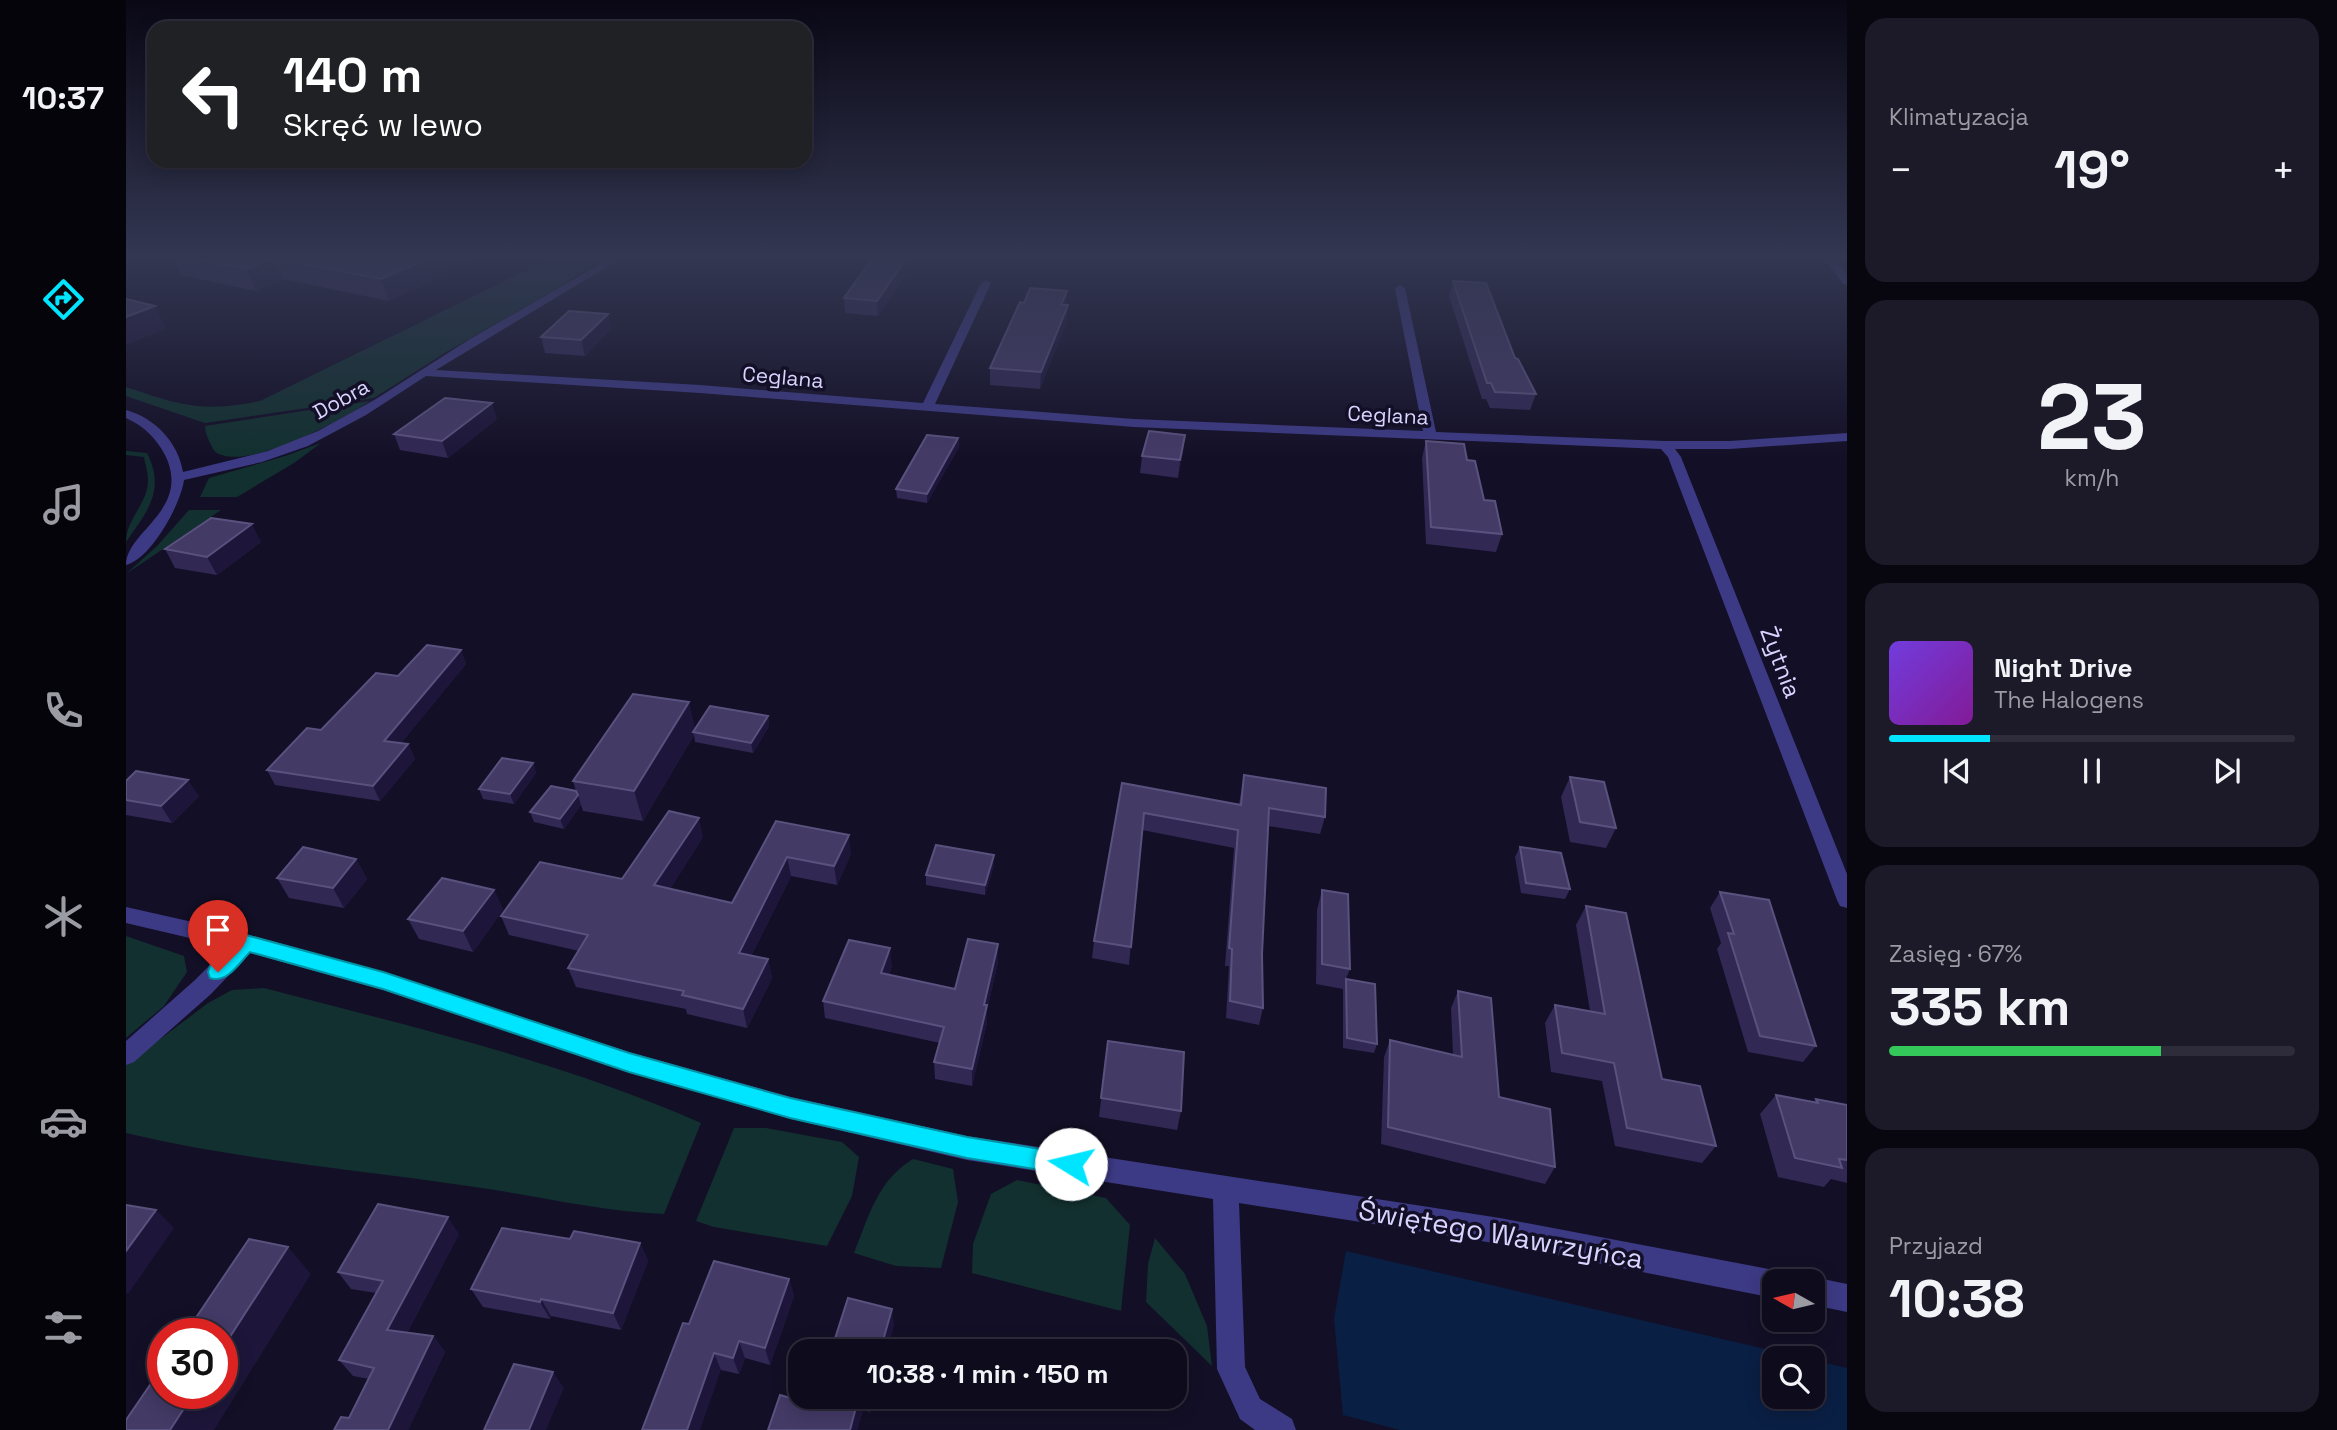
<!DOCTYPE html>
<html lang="pl">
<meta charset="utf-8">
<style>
:root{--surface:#0e0b1c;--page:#1c1929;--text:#f1f3f6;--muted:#9b9ba3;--line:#2e2b3b;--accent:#00e5ff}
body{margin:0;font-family:"Space Grotesk",sans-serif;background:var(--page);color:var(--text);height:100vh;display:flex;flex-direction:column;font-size:26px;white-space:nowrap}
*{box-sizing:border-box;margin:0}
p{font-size:23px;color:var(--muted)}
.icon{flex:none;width:38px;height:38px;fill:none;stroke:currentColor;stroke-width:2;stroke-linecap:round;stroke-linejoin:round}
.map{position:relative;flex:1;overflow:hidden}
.panel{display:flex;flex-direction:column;gap:18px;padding:18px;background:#08060f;width:490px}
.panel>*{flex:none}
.banner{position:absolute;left:21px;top:21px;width:665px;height:147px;border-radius:21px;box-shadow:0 4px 18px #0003,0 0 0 2px var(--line);background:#202124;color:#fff;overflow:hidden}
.needle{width:46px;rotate:278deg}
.controls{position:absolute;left:1636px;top:1269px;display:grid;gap:14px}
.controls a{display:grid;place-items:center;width:63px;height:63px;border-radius:14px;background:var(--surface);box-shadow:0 4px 18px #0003,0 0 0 2px var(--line);font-size:35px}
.speed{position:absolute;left:21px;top:1318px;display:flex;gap:14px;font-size:35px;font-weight:700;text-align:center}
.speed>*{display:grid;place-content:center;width:91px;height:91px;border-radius:50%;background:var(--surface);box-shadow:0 4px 18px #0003,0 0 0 2px var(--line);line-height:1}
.speed .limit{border:10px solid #d22;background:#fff;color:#111}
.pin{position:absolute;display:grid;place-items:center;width:60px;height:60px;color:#fff;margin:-72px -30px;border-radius:50% 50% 50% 0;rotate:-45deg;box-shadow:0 0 7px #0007}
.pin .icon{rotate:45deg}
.me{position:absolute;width:77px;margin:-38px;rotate:279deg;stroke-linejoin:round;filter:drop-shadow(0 0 5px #0008)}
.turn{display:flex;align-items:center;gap:24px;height:147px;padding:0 21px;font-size:32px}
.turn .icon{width:91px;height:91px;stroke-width:2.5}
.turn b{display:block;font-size:49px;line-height:60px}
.big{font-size:52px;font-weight:800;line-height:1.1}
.panel .card{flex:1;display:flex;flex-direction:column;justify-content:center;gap:10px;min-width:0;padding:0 24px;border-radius:21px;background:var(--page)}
.panel .dial{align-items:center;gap:0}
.dial b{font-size:91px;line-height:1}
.song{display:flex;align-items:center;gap:21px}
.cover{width:84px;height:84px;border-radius:10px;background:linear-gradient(135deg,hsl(260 70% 55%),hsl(290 70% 35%))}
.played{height:7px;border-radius:4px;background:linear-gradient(90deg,var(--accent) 25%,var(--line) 25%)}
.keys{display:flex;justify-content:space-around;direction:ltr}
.heat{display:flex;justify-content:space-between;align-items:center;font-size:38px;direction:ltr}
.charge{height:10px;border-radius:5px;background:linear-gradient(90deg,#34c759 67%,var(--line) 0)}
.trip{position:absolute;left:662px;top:1339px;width:399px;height:70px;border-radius:21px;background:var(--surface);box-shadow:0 4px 18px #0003,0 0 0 2px var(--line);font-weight:800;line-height:70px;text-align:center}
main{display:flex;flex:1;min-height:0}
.tab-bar{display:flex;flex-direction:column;width:126px;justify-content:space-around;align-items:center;background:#06040b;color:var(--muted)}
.tab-bar .icon{width:49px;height:49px}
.tab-bar .current{color:var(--accent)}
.tab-bar b{font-size:32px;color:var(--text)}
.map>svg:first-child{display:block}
</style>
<main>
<nav class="tab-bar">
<b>10:37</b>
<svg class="icon current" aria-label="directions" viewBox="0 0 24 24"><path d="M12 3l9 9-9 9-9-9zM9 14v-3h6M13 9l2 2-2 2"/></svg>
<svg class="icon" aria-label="music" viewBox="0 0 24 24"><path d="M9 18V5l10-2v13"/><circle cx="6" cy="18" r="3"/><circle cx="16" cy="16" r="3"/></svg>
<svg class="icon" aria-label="phone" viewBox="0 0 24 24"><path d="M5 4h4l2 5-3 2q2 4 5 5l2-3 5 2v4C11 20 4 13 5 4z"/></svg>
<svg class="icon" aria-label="climate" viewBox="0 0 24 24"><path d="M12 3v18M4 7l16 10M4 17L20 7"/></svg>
<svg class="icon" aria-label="car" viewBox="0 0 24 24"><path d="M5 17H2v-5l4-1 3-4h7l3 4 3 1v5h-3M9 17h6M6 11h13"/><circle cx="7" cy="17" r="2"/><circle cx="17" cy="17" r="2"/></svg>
<svg class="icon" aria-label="filters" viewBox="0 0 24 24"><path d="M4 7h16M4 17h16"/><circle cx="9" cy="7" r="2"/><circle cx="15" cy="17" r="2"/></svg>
</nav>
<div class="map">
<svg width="1721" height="1430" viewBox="0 0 1721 1430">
<rect width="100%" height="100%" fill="#130f26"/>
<path fill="#12302f" d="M 423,259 L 476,259 L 432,288 L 320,352 L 248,398 L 79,423 L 0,396 L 0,387 C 54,405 76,413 134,401 Z
M 244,401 C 216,420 126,469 93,454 C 87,452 86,446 83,441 C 81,436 79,432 79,426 Z
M 195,443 L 168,463 L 111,497 L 74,497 L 83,478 L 159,456 Z
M 0,451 L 21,453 C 40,490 21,512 0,542 C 0,518 23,503 22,479 C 22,472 19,464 18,457 L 0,455 Z
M 63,510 L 95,510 L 0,574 L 31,546 Z
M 0,936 L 58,956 L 61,972 L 38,1006 L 0,1038 Z
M 138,988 C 286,1027 435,1061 575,1123 L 538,1214 C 472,1211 408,1195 342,1186 C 228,1169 113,1160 0,1133 L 0,1065 L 82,1003 L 106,990 Z
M 608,1128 L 640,1128 L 716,1142 L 733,1157 L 726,1196 L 701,1246 L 588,1227 L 570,1221 Z
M 787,1159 L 827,1169 L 832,1202 L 815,1268 L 770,1266 L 728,1253 C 743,1216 751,1181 787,1159 Z
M 891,1180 L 980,1198 L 1004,1225 L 995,1311 L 846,1273 L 847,1244 L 865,1194 Z
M 1029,1238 L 1059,1274 L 1081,1326 L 1086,1366 L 1020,1302 L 1022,1264 Z"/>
<path fill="#0a1f44" d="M 1220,1251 L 1677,1358 L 1648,1358 L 1648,1396 L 1687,1396 L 1687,1360 L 1721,1368 L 1721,1430 L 1274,1430 L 1217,1415 L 1208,1319 Z"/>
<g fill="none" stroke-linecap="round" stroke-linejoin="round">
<path fill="#3d3a85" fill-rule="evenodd" d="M 483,259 L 494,259 L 310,370 L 574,385 L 797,403 L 855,283 L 860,280 L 865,283 L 809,404 L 1008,419 L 1297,431 L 1269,288 L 1274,285 L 1279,288 L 1310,432 L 1539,441 L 1604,441 L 1721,433 L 1721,441 L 1604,449 L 1549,449 L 1555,457 L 1721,874 L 1721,908 L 1714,906 L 1711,900 L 1542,457 L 1535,449 L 1008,427 L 574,393 L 300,376 L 240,415 L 182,446 L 136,462 L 58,480 C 55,504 25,559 0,565 C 0,531 66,510 39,455 C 30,438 18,426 0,418 L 0,410 C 29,418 52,442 57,472 L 142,451 L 192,431 L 250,399 L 344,339 Z
M 1699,259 L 1709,259 L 1721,275 L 1721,285 L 1717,284 Z
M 0,907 L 120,934 L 257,972 L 503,1052 L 665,1097 L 841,1136 L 1374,1218 L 1648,1270 L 1658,1274 L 1660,1281 L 1648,1281 L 1648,1298 L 1374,1244 L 1113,1203 L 1119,1367 L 1134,1399 L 1166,1419 L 1170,1430 L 1129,1430 L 1114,1419 L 1091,1369 L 1087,1199 L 841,1160 L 665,1119 L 503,1072 L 257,990 L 124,953 L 85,994 L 8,1062 L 0,1065 L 0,1041 L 69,980 L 102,947 L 0,923 Z
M 1687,1277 L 1721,1284 L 1721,1312 L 1687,1305 L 1687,1281 L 1678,1281 Z"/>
</g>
<path fill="#312854" d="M 48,259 L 354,259 L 263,301 L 157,279 L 130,291 L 55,275 Z
M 789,262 L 752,316 L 719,313 L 718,298 Z
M 1327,281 L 1389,358 L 1410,394 L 1404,410 L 1364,408 L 1360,399 L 1356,399 L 1323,296 Z
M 941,305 L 941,321 L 914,389 L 864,385 L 864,368 Z
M 482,314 L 485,329 L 459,356 L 419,353 L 415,337 Z
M 371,419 L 322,458 L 274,450 L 268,434 Z
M 1059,435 L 1057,452 L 1052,478 L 1014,473 L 1016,456 Z
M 832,438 L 833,447 L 801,503 L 771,498 L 770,489 Z
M 1300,441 L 1341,460 L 1358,500 L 1376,534 L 1370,552 L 1300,544 L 1296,458 Z
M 135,542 L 91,575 L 49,568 L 39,549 Z
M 335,650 L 340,664 L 275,743 L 282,744 L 289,759 L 254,801 L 149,785 L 141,770 L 195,730 L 272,676 Z
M 642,716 L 643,726 L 627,753 L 569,742 L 568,735 L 517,821 L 457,811 L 455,805 L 438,829 L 408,822 L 404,812 L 450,791 L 447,781 L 569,729 Z
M 407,763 L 410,773 L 388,804 L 357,799 L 353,789 Z
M 1118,775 L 1199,817 L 1194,834 L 1142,826 L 1136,954 L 1137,1008 L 1133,1025 L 1100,1018 L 1103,966 L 1099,966 L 1108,848 L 1016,830 L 1003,965 L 966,958 L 968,941 L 996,783 L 1113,804 Z
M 1444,777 L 1490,828 L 1480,848 L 1444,842 L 1435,797 Z
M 0,781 L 73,796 L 46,823 L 0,815 Z
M 650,821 L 725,854 L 711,885 L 665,876 L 625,956 L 642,959 L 646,978 L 621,1028 L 561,1014 L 560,1009 L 450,987 L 442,968 L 453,951 L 383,935 L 375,916 L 496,879 L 577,837 L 544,889 L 606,903 Z
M 1394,847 L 1444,889 L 1439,899 L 1395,893 L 1389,857 Z
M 230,859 L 241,879 L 218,908 L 163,898 L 151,878 Z
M 868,865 L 859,895 L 800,885 L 800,875 Z
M 368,890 L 377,910 L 347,952 L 293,939 L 282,919 Z
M 1196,890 L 1224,969 L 1220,979 L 1251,1044 L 1248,1053 L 1217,1048 L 1217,989 L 1190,984 L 1191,910 Z
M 1594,892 L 1690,1046 L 1677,1062 L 1622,1052 L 1591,949 L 1595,943 L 1584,908 Z
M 1460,906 L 1536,1079 L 1590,1146 L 1576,1163 L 1489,1146 L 1476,1081 L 1425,1072 L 1419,1023 L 1429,1005 L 1464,1011 L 1450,925 Z
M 872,944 L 872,962 L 861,1010 L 861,1023 L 846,1086 L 809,1079 L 808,1062 L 814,1043 L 699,1018 L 697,1001 L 766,966 L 763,975 L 829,989 Z
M 1332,991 L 1373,1097 L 1429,1167 L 1419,1184 L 1255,1144 L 1258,1057 L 1264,1040 L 1327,1055 L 1325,1008 Z
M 982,1041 L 1055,1111 L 1051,1130 L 973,1117 Z
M 1650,1095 L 1687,1102 L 1690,1099 L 1721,1105 L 1721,1183 L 1705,1179 L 1698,1187 L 1652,1177 L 1634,1114 Z
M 333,1234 L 281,1333 L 307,1336 L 319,1352 L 282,1430 L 208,1430 L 223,1418 L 243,1379 L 227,1376 L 213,1360 L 250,1293 L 225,1289 L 212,1272 Z
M 444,1239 L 514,1243 L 522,1261 L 495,1330 L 425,1316 L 424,1319 L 357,1307 L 345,1289 Z
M 663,1279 L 668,1296 L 644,1365 L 619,1358 L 613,1374 L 595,1370 L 563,1324 Z
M 691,1396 L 749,1396 L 744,1412 L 737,1410 L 731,1430 L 689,1405 Z"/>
<path fill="#1d163a" d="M 145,259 L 149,259 L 157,279 L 130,291 L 121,269 Z
M 301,259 L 354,259 L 263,301 L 255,279 Z
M 780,259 L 789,259 L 789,262 L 752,316 L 751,301 Z
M 941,291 L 941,306 L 935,305 Z
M 942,305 L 941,321 L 914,389 L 915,372 Z
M 29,306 L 40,329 L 0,345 L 0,317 Z
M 482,314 L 485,329 L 459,356 L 455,340 Z
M 366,403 L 371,419 L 322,458 L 316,441 Z
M 1059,435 L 1057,452 L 1052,478 L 1054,460 Z
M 832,438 L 833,447 L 801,503 L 801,494 Z
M 126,524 L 135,542 L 91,575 L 81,557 Z
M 335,650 L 340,664 L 265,756 L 258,741 Z
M 563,702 L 570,731 L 567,732 L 568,735 L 517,821 L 508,791 Z
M 642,716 L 643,726 L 627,753 L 625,743 Z
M 282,744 L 289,759 L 254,801 L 247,786 Z
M 407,763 L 410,773 L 388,804 L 384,794 Z
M 62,780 L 73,796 L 46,823 L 35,806 Z
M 452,795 L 455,805 L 438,829 L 434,819 Z
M 573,818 L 577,837 L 534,905 L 528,885 Z
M 723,835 L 725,854 L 711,885 L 708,866 Z
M 868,855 L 868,865 L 859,895 L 859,885 Z
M 661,857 L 665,876 L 617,972 L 613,953 Z
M 230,859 L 241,879 L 218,908 L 207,888 Z
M 368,890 L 377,910 L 347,952 L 337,931 Z
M 872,944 L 872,962 L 861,1010 L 861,1023 L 846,1086 L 846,1069 L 858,1005 Z
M 764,948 L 766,966 L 757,991 L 755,973 Z
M 642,959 L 646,978 L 621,1028 L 617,1009 Z
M 30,1210 L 48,1228 L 2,1294 L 0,1292 L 0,1251 Z
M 322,1217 L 333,1234 L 274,1346 L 261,1330 Z
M 514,1243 L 522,1261 L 495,1330 L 487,1313 Z
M 162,1247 L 185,1274 L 88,1430 L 44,1430 L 68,1393 L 96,1393 L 96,1349 Z
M 663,1279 L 668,1296 L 644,1365 L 639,1348 Z
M 415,1299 L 425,1316 L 424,1319 L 414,1302 Z
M 766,1309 L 768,1326 L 761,1351 L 754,1351 Z
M 307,1336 L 319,1352 L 282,1430 L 262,1430 Z
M 613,1341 L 619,1358 L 613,1374 L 607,1358 Z
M 588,1353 L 595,1370 L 574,1430 L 561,1430 Z
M 427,1372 L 438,1388 L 420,1430 L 403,1430 Z
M 733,1396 L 735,1396 L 737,1410 L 731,1430 L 724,1430 Z
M 742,1396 L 749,1396 L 744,1412 Z"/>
<path fill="#433a66" stroke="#5a527e" stroke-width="2" d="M 73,259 L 145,259 L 121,269 Z
M 155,259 L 301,259 L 255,279 Z
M 746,259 L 780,259 L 751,301 L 718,298 Z
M 1327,281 L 1360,283 L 1389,358 L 1392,359 L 1410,394 L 1369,392 L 1365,383 L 1361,383 Z
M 904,288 L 941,291 L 935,305 L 942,305 L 915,372 L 864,368 L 894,302 L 898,303 Z
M 0,299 L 29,306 L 0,317 Z
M 443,311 L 482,314 L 455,340 L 415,337 Z
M 319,398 L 366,403 L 316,441 L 268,434 Z
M 1023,431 L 1059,435 L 1054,460 L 1016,456 Z
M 801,435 L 832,438 L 801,494 L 770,489 Z
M 1300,441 L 1338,444 L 1341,460 L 1349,461 L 1358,500 L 1369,501 L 1376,534 L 1305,527 Z
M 85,518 L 126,524 L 81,557 L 39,549 Z
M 301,645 L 335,650 L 258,741 L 282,744 L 247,786 L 141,770 L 181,728 L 195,730 L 250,673 L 272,676 Z
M 507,694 L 563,702 L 508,791 L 447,781 Z
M 584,706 L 642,716 L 625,743 L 567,732 Z
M 376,758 L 407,763 L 384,794 L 353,789 Z
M 10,771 L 62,780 L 35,806 L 0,800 L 0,781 Z
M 1118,775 L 1200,788 L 1199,817 L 1143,808 L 1136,954 L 1137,1008 L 1104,1001 L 1106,949 L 1103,948 L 1112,830 L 1018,813 L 1005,947 L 968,941 L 996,783 L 1115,805 Z
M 1444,777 L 1478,782 L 1490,828 L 1454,822 Z
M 425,786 L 450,791 L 452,795 L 434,819 L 404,812 Z
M 543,811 L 573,818 L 528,885 L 606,903 L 650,821 L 723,835 L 708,866 L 661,857 L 613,953 L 642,959 L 617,1009 L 556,995 L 558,991 L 442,968 L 462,935 L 375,916 L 414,862 L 496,879 Z
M 810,845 L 868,855 L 859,885 L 800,875 Z
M 177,847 L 230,859 L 207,888 L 151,878 Z
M 1394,847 L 1435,853 L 1444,889 L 1400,883 Z
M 316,878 L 368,890 L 337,931 L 282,919 Z
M 1196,890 L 1222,894 L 1224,969 L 1196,964 Z
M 1594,892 L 1643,900 L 1690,1046 L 1634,1036 L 1602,933 L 1608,934 Z
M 1460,906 L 1500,913 L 1536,1079 L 1574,1086 L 1590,1146 L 1501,1128 L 1488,1063 L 1436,1053 L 1429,1005 L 1479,1014 Z
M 842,939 L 872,944 L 858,1005 L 861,1005 L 846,1069 L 808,1062 L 818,1027 L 697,1001 L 723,940 L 764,948 L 755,973 L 829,989 Z
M 1220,979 L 1249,984 L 1251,1044 L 1221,1038 Z
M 1332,991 L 1365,998 L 1373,1097 L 1424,1109 L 1429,1167 L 1262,1127 L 1264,1040 L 1336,1057 Z
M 982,1041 L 1058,1052 L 1055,1111 L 975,1098 Z
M 1650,1095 L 1692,1103 L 1690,1099 L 1721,1105 L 1721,1160 L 1713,1159 L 1716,1168 L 1669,1158 Z
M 252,1204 L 322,1217 L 261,1330 L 307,1336 L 262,1430 L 208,1430 L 215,1417 L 223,1418 L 248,1368 L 213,1360 L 257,1281 L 212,1272 Z
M 0,1205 L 30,1210 L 0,1251 Z
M 376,1228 L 444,1239 L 448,1231 L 514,1243 L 487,1313 L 415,1299 L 414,1302 L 345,1289 Z
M 123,1239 L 162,1247 L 96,1349 L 96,1334 L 59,1334 Z
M 588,1261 L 663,1279 L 639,1348 L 613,1341 L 607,1358 L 588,1353 L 561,1430 L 516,1430 L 557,1323 L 563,1324 Z
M 722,1298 L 766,1309 L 754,1351 L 705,1351 Z
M 388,1364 L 427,1372 L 403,1430 L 358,1430 Z
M 37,1366 L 37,1393 L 68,1393 L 44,1430 L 0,1430 L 0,1420 Z
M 654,1395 L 689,1405 L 691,1396 L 733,1396 L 724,1430 L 642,1430 Z"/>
<linearGradient id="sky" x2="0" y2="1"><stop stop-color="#0a0815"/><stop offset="0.56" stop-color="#333752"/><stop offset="1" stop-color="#333752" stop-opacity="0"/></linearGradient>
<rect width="1721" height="459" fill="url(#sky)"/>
<path fill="#00e5ff" stroke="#0095a6" stroke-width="2" d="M 120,935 L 257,972 L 503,1053 L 664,1098 L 841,1137 L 945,1154 L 953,1157 L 956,1164 L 953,1172 L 945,1175 L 841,1158 L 664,1118 L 503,1072 L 257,989 L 124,952 C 113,963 101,984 84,978 L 82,972 L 84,966 L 113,937 Z"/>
<g text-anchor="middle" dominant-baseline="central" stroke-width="7" stroke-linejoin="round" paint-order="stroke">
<g font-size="21" fill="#d9d4ff" stroke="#130f26">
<text transform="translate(657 377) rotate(5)">Ceglana</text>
<text transform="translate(215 399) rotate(-29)">Dobra</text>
<text transform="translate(1262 415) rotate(3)">Ceglana</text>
</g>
<g font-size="24" fill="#d9d4ff" stroke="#130f26">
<text transform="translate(1655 662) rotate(69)">Żytnia</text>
</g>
<g font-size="28" fill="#d9d4ff" stroke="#130f26">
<text transform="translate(1375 1234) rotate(10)">Świętego Wawrzyńca</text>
</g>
</g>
</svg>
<div class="controls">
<a><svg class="needle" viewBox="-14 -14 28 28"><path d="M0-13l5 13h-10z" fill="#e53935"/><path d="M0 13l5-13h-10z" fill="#9b9ba3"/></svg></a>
<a><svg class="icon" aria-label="search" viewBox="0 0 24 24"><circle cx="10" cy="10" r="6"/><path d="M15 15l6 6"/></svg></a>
</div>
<div class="speed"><div class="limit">30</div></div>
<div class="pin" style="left:92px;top:972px;background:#d93025"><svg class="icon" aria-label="arrive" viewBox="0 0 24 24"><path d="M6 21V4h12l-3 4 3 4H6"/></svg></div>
<svg class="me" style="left:945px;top:1164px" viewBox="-20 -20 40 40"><circle r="19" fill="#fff"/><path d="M0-13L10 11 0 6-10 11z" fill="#00e5ff"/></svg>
<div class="trip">10:38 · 1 min · 150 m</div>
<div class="banner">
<div class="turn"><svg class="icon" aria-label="left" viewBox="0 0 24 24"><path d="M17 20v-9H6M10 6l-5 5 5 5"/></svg><div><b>140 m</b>Skręć w lewo</div></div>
</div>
</div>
<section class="panel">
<div class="card"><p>Klimatyzacja</p>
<div class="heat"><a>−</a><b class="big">19°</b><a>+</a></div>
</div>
<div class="card dial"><b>23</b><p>km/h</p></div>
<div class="card">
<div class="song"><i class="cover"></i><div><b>Night Drive</b><p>The Halogens</p></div></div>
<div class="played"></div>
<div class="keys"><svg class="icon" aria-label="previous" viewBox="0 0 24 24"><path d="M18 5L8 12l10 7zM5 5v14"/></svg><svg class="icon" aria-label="pause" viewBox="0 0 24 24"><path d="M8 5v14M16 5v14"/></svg><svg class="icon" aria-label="next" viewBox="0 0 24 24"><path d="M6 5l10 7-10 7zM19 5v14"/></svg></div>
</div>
<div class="card"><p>Zasięg · 67%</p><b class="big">335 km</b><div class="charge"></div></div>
<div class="card"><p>Przyjazd</p><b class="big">10:38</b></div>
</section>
</main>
